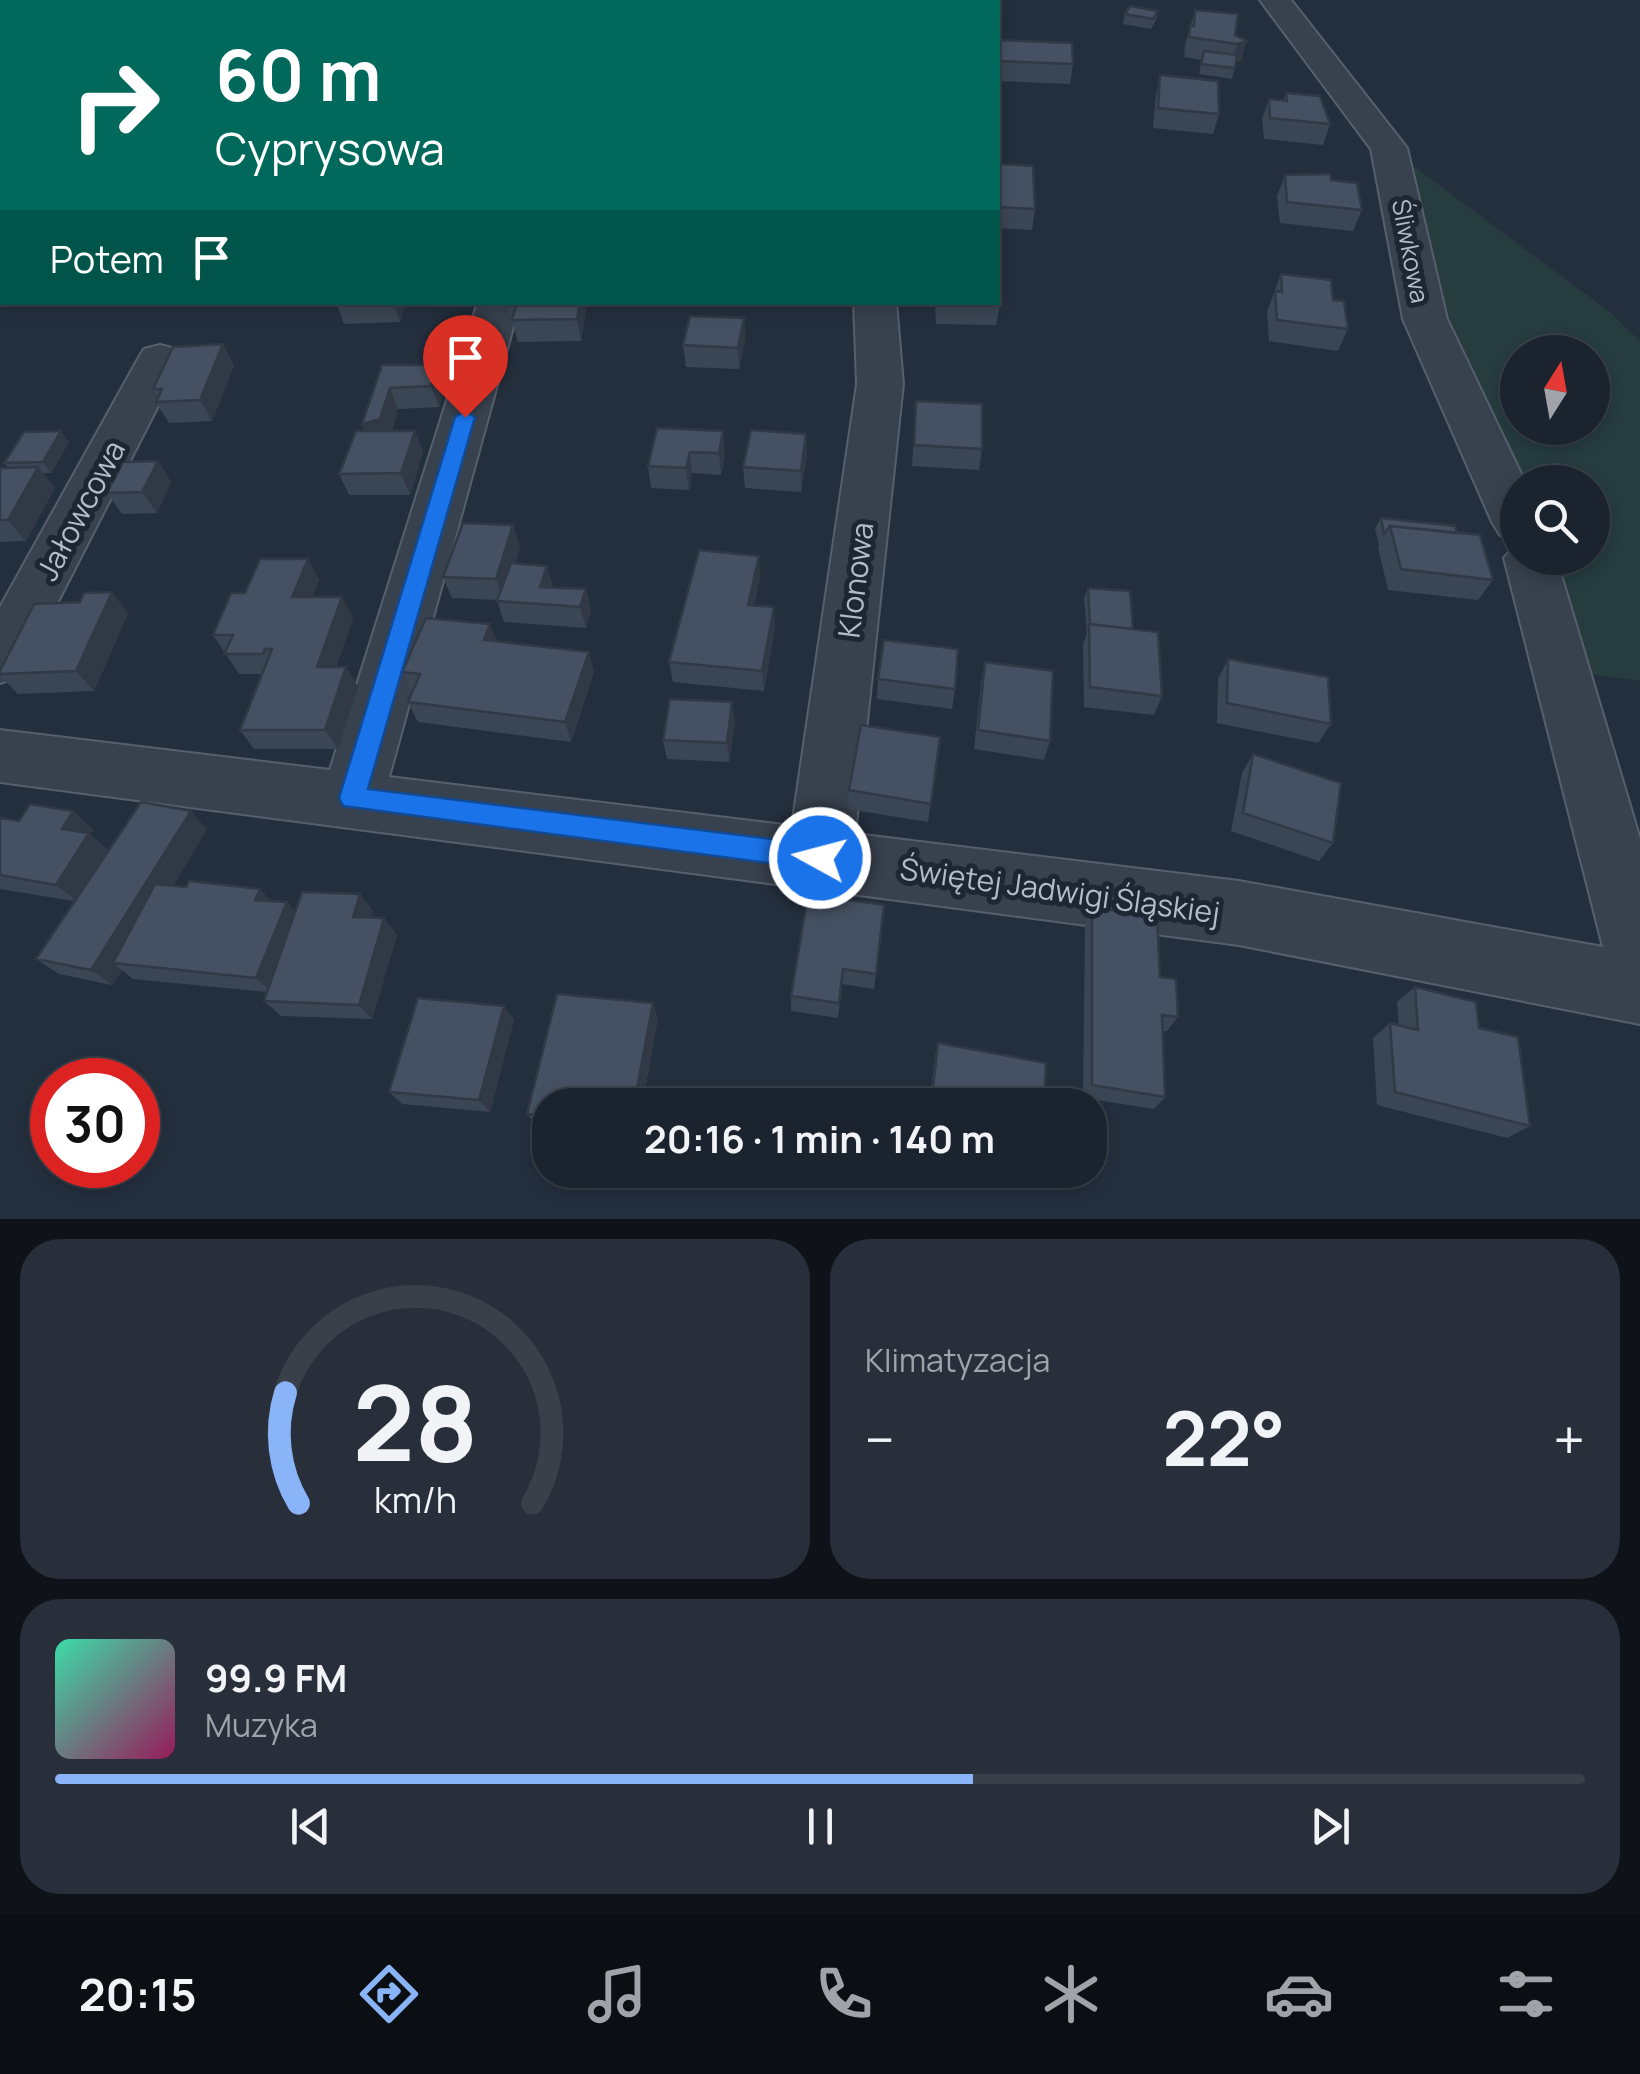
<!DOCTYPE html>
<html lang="pl">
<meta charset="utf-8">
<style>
:root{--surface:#1b232e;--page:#282f3a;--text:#f1f3f6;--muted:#a0a4aa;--line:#39404a;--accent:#8ab4f8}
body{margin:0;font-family:Manrope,sans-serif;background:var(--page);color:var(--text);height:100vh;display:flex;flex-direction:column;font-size:38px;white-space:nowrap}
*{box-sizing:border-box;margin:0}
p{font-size:32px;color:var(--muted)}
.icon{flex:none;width:55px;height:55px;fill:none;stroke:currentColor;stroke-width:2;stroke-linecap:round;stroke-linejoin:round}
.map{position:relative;height:1219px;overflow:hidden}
.details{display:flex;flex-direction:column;gap:20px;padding:20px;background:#0f1319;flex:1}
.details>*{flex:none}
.guide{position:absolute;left:0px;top:0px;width:1000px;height:305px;box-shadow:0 5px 15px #0003,0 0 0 2px var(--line);background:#00695c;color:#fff;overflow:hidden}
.needle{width:65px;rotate:11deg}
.buttons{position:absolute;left:1500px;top:335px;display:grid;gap:20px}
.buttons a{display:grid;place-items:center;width:110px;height:110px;border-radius:50%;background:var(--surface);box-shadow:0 5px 15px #0003,0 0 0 2px var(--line);font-size:50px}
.speed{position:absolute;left:30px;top:1058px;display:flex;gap:20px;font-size:50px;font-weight:700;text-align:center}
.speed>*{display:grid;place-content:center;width:130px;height:130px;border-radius:50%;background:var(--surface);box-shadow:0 5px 15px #0003,0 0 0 2px var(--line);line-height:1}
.speed .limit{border:15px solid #d22;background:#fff;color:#111}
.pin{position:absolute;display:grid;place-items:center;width:85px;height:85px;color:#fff;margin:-102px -42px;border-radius:50% 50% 50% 0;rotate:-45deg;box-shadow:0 0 10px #0007}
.pin .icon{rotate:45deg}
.me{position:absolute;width:110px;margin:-55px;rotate:277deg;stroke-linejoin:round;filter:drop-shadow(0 0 8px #0008)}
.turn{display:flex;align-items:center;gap:35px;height:210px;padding:0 50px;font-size:45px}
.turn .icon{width:130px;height:130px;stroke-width:2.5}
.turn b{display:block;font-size:70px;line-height:85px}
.then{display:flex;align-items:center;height:95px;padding:0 50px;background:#0003;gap:20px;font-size:38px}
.big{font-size:75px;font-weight:700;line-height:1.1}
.details .widget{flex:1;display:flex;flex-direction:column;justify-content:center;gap:15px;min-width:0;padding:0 35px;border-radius:40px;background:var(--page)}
.details .dial{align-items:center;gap:0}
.dial svg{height:260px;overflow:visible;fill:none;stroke:var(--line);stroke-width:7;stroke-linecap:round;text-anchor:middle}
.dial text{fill:var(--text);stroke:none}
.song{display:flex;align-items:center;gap:30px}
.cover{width:120px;height:120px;border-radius:15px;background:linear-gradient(135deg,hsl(160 70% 55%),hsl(330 70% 35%))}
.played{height:10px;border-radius:5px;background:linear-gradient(90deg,var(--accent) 60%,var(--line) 60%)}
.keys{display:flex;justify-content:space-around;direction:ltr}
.heat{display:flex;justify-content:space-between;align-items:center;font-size:55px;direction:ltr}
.details .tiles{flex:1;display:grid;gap:20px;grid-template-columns:1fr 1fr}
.widget:last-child{grid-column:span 2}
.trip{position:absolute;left:532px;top:1088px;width:575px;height:100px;border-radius:40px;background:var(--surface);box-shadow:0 5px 15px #0003,0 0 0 2px var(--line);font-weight:700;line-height:100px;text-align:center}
.dock{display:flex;height:160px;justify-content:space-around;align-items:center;background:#0b0e12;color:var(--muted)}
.dock .icon{width:70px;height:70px}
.dock .on{color:var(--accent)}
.dock b{font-size:45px;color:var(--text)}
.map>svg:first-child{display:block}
</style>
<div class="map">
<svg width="1640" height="1219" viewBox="0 0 1640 1219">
<rect width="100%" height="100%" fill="#242f3e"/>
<path fill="#263c3f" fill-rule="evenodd" d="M 1389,148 L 1610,312 L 1640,341 L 1640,681 L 1561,670 L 1530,558 L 1592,558 L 1592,482 L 1518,482 L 1425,319 ZM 1518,352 L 1592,352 L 1592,428 L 1518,428 Z"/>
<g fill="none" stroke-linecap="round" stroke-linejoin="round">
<g stroke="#565f6c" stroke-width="4">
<path id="minor" d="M 1260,0 L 1291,0 L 1407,148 L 1447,319 L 1525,482 L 1518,482 L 1518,541 L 1500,535 L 1492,522 L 1403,319 L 1371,149 Z
M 478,302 L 520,302 L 389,777 L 792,826 L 857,384 L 854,302 L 896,302 L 903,384 L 855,834 L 1239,881 L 1603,947 L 1504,558 L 1518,542 L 1518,558 L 1556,558 L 1640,839 L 1640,1024 L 1239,945 L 0,782 L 0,730 L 330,770 Z
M 160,345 L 176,349 L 182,359 L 20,676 L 0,683 L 0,607 L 138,359 L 144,349 Z"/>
</g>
<use href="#minor" fill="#38414e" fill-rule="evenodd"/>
</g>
<path fill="#3b4654" d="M 1195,10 L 1235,35 L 1241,61 L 1236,62 L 1232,79 L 1199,74 L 1202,60 L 1184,57 L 1185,45 Z
M 1158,11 L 1156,20 L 1151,29 L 1123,24 L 1125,14 Z
M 998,40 L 1073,64 L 1070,84 L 998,81 Z
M 1160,75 L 1219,114 L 1213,134 L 1153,128 L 1156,95 Z
M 1286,93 L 1330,124 L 1323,145 L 1264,139 L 1262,119 L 1269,99 L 1283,101 Z
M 1000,164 L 1035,209 L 1032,230 L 998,228 L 998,183 Z
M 2,171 L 2,218 L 0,218 L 0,174 Z
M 1285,175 L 1331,180 L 1362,210 L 1353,231 L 1280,223 L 1277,196 Z
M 1281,274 L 1333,300 L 1348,329 L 1338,351 L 1269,341 L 1267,312 Z
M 336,302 L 416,302 L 415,306 L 405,307 L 400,322 L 344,324 Z
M 506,302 L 587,302 L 581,341 L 518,342 L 512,320 L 514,314 L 509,314 Z
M 935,302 L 998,302 L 1000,304 L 996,325 L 936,324 Z
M 744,318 L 745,340 L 739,369 L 686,367 L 683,345 Z
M 223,344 L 234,366 L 212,421 L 169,423 L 156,402 L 158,397 L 153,389 Z
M 382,365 L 445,387 L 439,407 L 398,409 L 392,431 L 415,431 L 423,452 L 410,495 L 349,495 L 339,474 L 365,431 L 362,424 Z
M 916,401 L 982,449 L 979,470 L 912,466 Z
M 657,428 L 725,452 L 721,475 L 692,473 L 689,490 L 651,488 L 648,466 Z
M 69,442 L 51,473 L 43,473 L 55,488 L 26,541 L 0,542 L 0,468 L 8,468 L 4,463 Z
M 807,455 L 801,492 L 745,488 L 743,467 Z
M 158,461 L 171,482 L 157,513 L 122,514 L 107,493 Z
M 1381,518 L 1457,533 L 1493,580 L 1478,600 L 1388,590 L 1378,547 L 1379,545 L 1375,529 Z
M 520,546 L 515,563 L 553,587 L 586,589 L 591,610 L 586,628 L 504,622 L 497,600 L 452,598 L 443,577 Z
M 308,559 L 319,580 L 312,597 L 342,597 L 353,618 L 336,667 L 346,667 L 358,687 L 338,749 L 254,749 L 240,730 L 262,674 L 239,674 L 213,635 L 245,593 Z
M 760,577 L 754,606 L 775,628 L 764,691 L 673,682 L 669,662 Z
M 1088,588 L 1133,629 L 1162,696 L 1154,715 L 1084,707 L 1083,645 L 1087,633 L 1084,598 Z
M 128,613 L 94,691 L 18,694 L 0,676 L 0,671 Z
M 496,642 L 594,672 L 571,742 L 418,722 L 408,702 L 412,692 L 402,672 Z
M 1228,659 L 1331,724 L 1318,743 L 1217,723 L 1218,679 Z
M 985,662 L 1050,741 L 1044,760 L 974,749 L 981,682 Z
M 878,679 L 955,689 L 952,709 L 877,699 Z
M 735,722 L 729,762 L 667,759 L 663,740 Z
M 940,737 L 928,822 L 848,809 L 849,790 Z
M 1253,754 L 1333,843 L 1319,861 L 1231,831 L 1242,773 Z
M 73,811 L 93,830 L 90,834 L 108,850 L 207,829 L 173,886 L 287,902 L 295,911 L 360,894 L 373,911 L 371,918 L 384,918 L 397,935 L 372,1019 L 281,1016 L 264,1001 L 267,992 L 133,979 L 122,970 L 112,985 L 59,974 L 36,959 L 74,901 L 0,889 L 0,818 L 19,821 Z
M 884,905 L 874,989 L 842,984 L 838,1018 L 791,1011 L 791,996 Z
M 1092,907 L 1160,977 L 1178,1017 L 1167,1031 L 1162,1031 L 1165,1097 L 1154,1109 L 1083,1098 L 1085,924 Z
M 1415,987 L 1479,1028 L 1530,1126 L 1507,1138 L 1377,1105 L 1373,1038 L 1390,1023 L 1399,1026 L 1397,1002 Z
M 504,1006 L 514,1020 L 490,1112 L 402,1104 L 389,1092 Z
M 658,1018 L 642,1105 L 550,1105 L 550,1128 L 536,1126 L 527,1114 Z
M 938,1043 L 1044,1105 L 929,1105 L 935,1056 Z
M 941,1170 L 1040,1170 L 1040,1178 L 1033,1188 Z"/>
<path fill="#303945" d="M 166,0 L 190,0 L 188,2 L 164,2 Z
M 1247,41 L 1241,61 L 1232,64 L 1237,44 Z
M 393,302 L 403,302 L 405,307 L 400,322 Z
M 580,302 L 587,302 L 581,341 L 577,319 Z
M 744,318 L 745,340 L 739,369 L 738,348 Z
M 223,344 L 234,366 L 212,421 L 200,400 Z
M 438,365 L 445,387 L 439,407 L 431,386 Z
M 390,388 L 398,409 L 389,441 L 371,445 L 362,424 Z
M 61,431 L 69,442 L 51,473 L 43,462 Z
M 415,431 L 423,452 L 410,495 L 401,473 Z
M 723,431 L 725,452 L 721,475 L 719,453 Z
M 806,434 L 807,455 L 801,492 L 801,471 Z
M 690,452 L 692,473 L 689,490 L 686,468 Z
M 158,461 L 171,482 L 157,513 L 142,492 Z
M 38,467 L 55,488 L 26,541 L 8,520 Z
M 513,525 L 520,546 L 503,600 L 496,579 Z
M 759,556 L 760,577 L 750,626 L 748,605 Z
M 308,559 L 319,580 L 304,618 L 292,597 Z
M 547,566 L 553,586 L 548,605 L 540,587 Z
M 586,589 L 591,610 L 586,628 L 580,607 Z
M 112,592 L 128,613 L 94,691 L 76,671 Z
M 342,597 L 353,618 L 329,687 L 317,667 Z
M 774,607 L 775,628 L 764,691 L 762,671 Z
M 490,624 L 498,644 L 484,640 Z
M 589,652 L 594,672 L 571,742 L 565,722 Z
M 346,667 L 358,687 L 338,749 L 325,730 Z
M 732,702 L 735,722 L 729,762 L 727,743 Z
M 73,811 L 93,830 L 90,834 L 109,851 L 78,902 L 56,885 L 62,829 Z
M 191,811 L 207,829 L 125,965 L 113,963 L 122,970 L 112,985 L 91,970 Z
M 260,889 L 276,906 L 255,900 Z
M 360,894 L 373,911 L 366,933 L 353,917 Z
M 287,902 L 302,919 L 273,993 L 256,978 Z
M 384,918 L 397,935 L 372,1019 L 359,1005 Z
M 653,1003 L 658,1018 L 642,1105 L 634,1105 Z
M 504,1006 L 514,1020 L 490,1112 L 479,1100 Z"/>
<path fill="#455162" stroke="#303945" stroke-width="2.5" d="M 139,0 L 166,0 L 164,2 L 137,2 Z
M 1130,6 L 1158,11 L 1153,19 L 1125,14 Z
M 1195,10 L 1238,14 L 1235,35 L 1247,41 L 1237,44 L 1189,37 L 1190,26 L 1194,26 Z
M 998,40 L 1072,43 L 1073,64 L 998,61 Z
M 1204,51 L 1237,55 L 1235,68 L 1201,64 Z
M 1160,75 L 1218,81 L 1219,114 L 1158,108 Z
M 1286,93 L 1320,96 L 1330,124 L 1270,118 L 1269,99 L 1287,101 Z
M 1000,164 L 1033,166 L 1035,209 L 998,207 L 998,198 L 1001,198 Z
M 2,171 L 2,197 L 0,197 L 0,174 Z
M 1330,174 L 1331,180 L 1357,183 L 1362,210 L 1287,202 L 1285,175 Z
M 1281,274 L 1331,280 L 1333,300 L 1344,301 L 1348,329 L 1277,320 L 1275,291 L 1282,292 Z
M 998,288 L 1000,304 L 939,303 L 998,302 Z
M 517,302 L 580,302 L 577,319 L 512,320 Z
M 690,316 L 744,318 L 738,348 L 683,345 Z
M 223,344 L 200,400 L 156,402 L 162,389 L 153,389 L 173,347 Z
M 382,365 L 438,365 L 431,386 L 390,388 L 380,419 L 362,424 Z
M 916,401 L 982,404 L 982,449 L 914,445 Z
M 657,428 L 723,431 L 719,453 L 690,452 L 686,468 L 648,466 Z
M 751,430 L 806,434 L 801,471 L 743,467 Z
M 61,431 L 43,462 L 4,463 L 24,432 Z
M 356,431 L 415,431 L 401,473 L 339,474 Z
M 158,461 L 142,492 L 107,493 L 123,462 Z
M 38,467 L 8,520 L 0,520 L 0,468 Z
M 1381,518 L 1455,526 L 1457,533 L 1390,526 L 1384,534 Z
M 463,523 L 513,525 L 496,579 L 443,577 Z
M 1390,526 L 1480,535 L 1493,580 L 1401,569 Z
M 699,550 L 759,556 L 748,605 L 774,607 L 762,671 L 669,662 Z
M 260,559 L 308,559 L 292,597 L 342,597 L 317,667 L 346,667 L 325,730 L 240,730 L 272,649 L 265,649 L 263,654 L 224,654 L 233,635 L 213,635 L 231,593 L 245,593 Z
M 511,563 L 547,566 L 540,587 L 586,589 L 580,607 L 497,601 Z
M 1088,588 L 1130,591 L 1133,629 L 1090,624 Z
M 112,592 L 76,671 L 0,674 L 0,671 L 34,604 L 80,602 L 84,593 Z
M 426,618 L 490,624 L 484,640 L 589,652 L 565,722 L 408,702 L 420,674 L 402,672 Z
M 1089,624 L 1158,632 L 1162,696 L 1090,687 Z
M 884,640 L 958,649 L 955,689 L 878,679 Z
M 1228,659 L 1328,677 L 1331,724 L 1227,703 Z
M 985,662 L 1053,671 L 1050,741 L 978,730 Z
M 670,699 L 732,702 L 727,743 L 663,740 Z
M 861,725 L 940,737 L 931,804 L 849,790 Z
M 1253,754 L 1341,783 L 1333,843 L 1243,813 Z
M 141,802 L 191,811 L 91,970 L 36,959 Z
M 30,804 L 73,811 L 62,829 L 89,833 L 56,885 L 0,875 L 0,818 L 19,821 Z
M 189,881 L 260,889 L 255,900 L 287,902 L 256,978 L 113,963 L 155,884 L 186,887 Z
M 302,892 L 360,894 L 353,917 L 384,918 L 359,1005 L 264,1001 Z
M 808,894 L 884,905 L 876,974 L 843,969 L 839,1003 L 791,996 Z
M 1092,907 L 1157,917 L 1160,977 L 1176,979 L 1178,1017 L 1162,1015 L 1165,1097 L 1092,1085 Z
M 1415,987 L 1476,1002 L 1479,1028 L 1518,1037 L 1530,1126 L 1395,1092 L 1390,1023 L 1418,1030 Z
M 557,994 L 653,1003 L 634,1105 L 550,1105 L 550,1117 L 527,1114 Z
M 418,998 L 504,1006 L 479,1100 L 389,1092 Z
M 938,1043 L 1046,1063 L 1044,1105 L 931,1105 Z
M 999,1170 L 1040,1170 L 1040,1178 Z"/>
<path fill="#1a73e8" stroke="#114b97" stroke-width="2.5" d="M 465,411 L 475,417 L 368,789 L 820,845 L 829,849 L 833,858 L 829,866 L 820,870 L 343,806 L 339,798 L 455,417 Z"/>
<g text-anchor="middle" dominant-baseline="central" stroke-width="10" stroke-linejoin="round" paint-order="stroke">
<g font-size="25" fill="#b4bcc9" stroke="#1d2633">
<text transform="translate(1411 251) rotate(79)">Śliwkowa</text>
</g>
<g font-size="30" fill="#b4bcc9" stroke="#1d2633">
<text transform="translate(80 510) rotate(-62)">Jałowcowa</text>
<text transform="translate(855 580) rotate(-83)">Klonowa</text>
<text transform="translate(1060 890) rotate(8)">Świętej Jadwigi Śląskiej</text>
</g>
</g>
</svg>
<div class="buttons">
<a><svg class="needle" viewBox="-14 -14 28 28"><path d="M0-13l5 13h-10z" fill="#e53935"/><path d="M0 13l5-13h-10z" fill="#a0a4aa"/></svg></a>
<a><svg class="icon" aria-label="search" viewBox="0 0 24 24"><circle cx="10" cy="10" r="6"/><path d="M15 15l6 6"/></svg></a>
</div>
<div class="speed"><div class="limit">30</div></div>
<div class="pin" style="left:465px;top:417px;background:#d93025"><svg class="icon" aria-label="arrive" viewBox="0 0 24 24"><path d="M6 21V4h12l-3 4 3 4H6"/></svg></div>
<svg class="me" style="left:820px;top:858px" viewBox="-20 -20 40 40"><circle r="17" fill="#1a73e8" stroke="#fff" stroke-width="3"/><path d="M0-11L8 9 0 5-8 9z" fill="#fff"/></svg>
<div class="trip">20:16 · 1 min · 140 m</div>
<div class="guide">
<div class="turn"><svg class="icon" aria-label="right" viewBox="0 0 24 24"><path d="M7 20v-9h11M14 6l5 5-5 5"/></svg><div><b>60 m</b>Cyprysowa</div></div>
<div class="then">Potem<svg class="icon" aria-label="arrive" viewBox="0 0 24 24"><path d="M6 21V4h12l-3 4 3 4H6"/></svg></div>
</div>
</div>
<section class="details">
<div class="tiles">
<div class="widget dial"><svg viewBox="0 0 100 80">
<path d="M14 69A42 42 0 1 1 86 69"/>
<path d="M14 69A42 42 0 0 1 10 35" stroke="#8ab4f8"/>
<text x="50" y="56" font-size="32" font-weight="700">28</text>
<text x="50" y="72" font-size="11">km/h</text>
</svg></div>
<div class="widget"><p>Klimatyzacja</p>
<div class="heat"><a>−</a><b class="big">22°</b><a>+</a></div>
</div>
<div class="widget">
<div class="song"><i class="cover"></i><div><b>99.9 FM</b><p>Muzyka</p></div></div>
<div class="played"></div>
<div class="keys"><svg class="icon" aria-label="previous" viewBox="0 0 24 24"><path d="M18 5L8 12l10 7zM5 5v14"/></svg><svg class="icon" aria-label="pause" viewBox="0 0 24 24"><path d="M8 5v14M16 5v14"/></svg><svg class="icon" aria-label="next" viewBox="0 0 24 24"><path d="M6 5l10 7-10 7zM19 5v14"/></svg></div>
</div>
</div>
</section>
<nav class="dock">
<b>20:15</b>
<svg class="icon on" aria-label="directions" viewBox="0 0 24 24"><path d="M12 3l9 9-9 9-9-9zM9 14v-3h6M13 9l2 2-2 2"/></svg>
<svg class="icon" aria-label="music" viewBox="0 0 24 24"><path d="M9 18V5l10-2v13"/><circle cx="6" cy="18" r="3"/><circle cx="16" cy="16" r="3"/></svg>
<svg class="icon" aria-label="phone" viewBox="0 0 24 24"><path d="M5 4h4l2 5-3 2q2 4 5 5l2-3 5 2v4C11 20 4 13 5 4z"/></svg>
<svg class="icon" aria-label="climate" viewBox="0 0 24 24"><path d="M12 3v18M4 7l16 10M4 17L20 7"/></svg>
<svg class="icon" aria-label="car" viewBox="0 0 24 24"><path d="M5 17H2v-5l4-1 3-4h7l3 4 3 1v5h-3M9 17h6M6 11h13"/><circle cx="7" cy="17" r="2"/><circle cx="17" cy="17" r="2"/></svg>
<svg class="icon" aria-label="filters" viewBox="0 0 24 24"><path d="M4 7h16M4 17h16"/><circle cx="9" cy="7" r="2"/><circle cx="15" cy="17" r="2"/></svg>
</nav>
